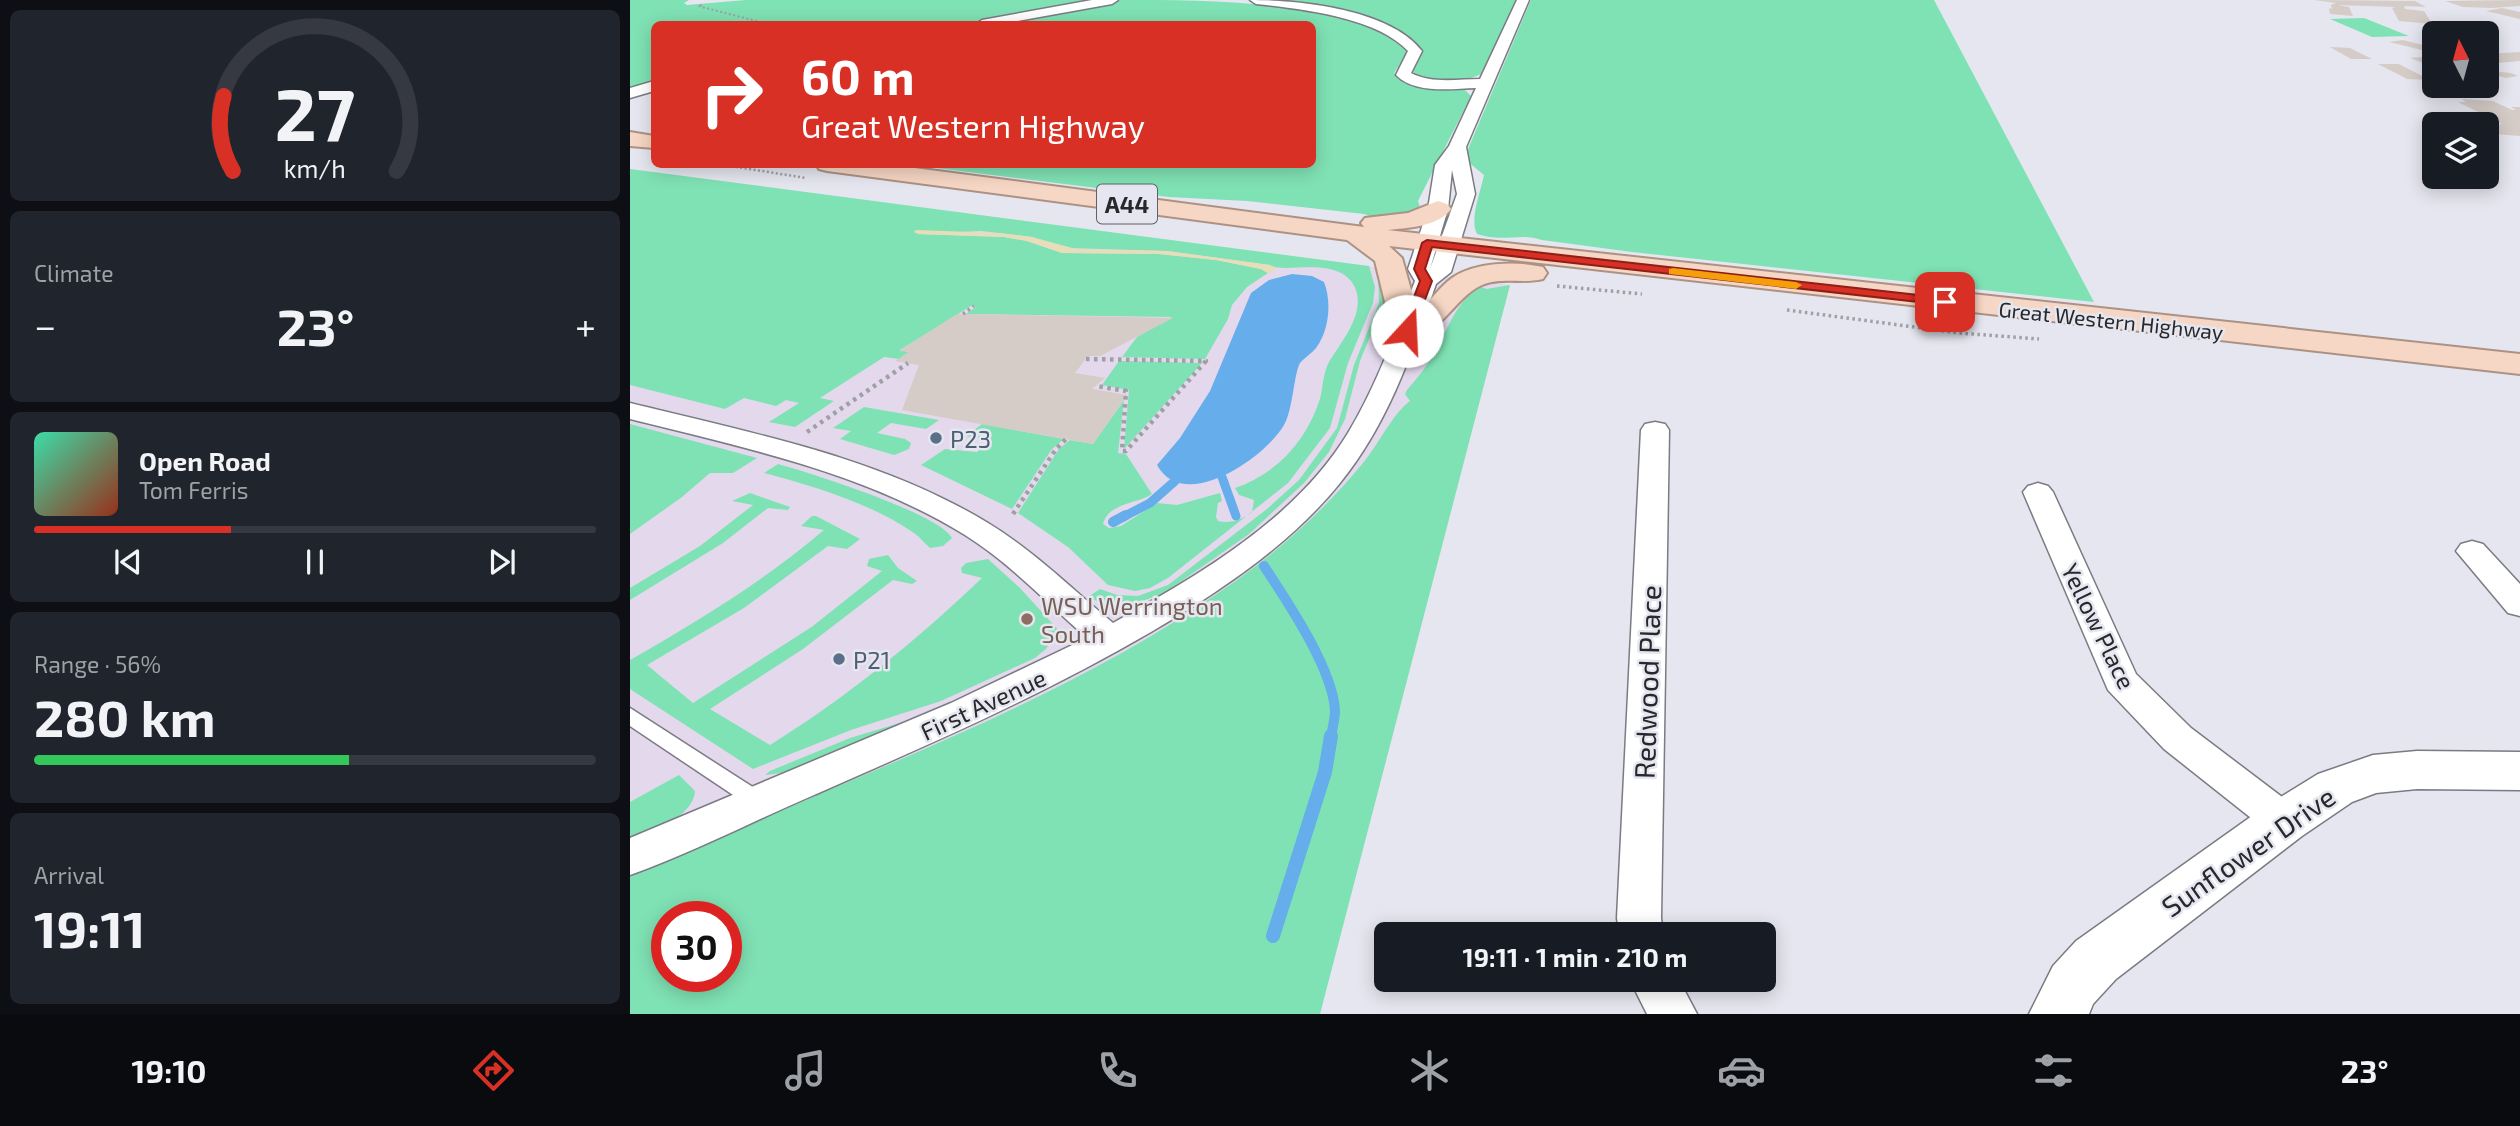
<!DOCTYPE html>
<meta charset="utf-8">
<style>
:root{--surface:#171b24;--page:#20242c;--text:#f1f3f6;--muted:#9ea1a6;--line:#363941;--accent:#d93025}
body{margin:0;font-family:"Exo 2",sans-serif;background:var(--page);color:var(--text);height:100vh;display:flex;flex-direction:column;font-size:26px;white-space:nowrap}
*{box-sizing:border-box;margin:0}
p{font-size:23px;color:var(--muted)}
.icon{flex:none;width:38px;height:38px;fill:none;stroke:currentColor;stroke-width:2;stroke-linecap:round;stroke-linejoin:round}
.map{position:relative;flex:1;overflow:hidden}
.panel{display:flex;flex-direction:column;gap:10px;padding:10px;background:#0d0f14;width:630px}
.panel>*{flex:none}
.banner{position:absolute;left:21px;top:21px;width:665px;height:147px;border-radius:10px;box-shadow:0 4px 18px #0003;background:#d93025;color:#fff;overflow:hidden}
.needle{width:46px;rotate:354deg}
.buttons{position:absolute;left:1792px;top:21px;display:grid;gap:14px}
.buttons a{display:grid;place-items:center;width:77px;height:77px;border-radius:10px;background:var(--surface);box-shadow:0 4px 18px #0003;font-size:35px}
.speed{position:absolute;left:21px;top:901px;display:flex;gap:14px;font-size:35px;font-weight:700;text-align:center}
.speed>*{display:grid;place-content:center;width:91px;height:91px;border-radius:50%;background:var(--surface);box-shadow:0 4px 18px #0003;line-height:1}
.speed .limit{border:10px solid #d22;background:#fff;color:#111}
.pin{position:absolute;display:grid;place-items:center;width:60px;height:60px;color:#fff;margin:-30px;border-radius:14px;box-shadow:0 4px 10px #0006}
.me{position:absolute;width:77px;margin:-38px;rotate:20deg;stroke-linejoin:round;filter:drop-shadow(0 0 5px #0008)}
.turn{display:flex;align-items:center;gap:24px;height:147px;padding:0 35px;font-size:32px}
.turn .icon{width:91px;height:91px;stroke-width:2.5}
.turn b{display:block;font-size:49px;line-height:60px}
.big{font-size:52px;font-weight:700;line-height:1.1}
.panel .card{flex:1;display:flex;flex-direction:column;justify-content:center;gap:10px;min-width:0;padding:0 24px;border-radius:10px;background:var(--page)}
.panel .dial{align-items:center;gap:0}
.dial svg{height:182px;overflow:visible;fill:none;stroke:var(--line);stroke-width:7;stroke-linecap:round;text-anchor:middle}
.dial text{fill:var(--text);stroke:none}
.song{display:flex;align-items:center;gap:21px}
.cover{width:84px;height:84px;border-radius:10px;background:linear-gradient(135deg,hsl(160 70% 55%),hsl(10 70% 35%))}
.played{height:7px;border-radius:4px;background:linear-gradient(90deg,var(--accent) 35%,var(--line) 35%)}
.keys{display:flex;justify-content:space-around;direction:ltr}
.heat{display:flex;justify-content:space-between;align-items:center;font-size:38px;direction:ltr}
.charge{height:10px;border-radius:5px;background:linear-gradient(90deg,#34c759 56%,var(--line) 0)}
.trip{position:absolute;left:744px;top:922px;width:402px;height:70px;border-radius:10px;background:var(--surface);box-shadow:0 4px 18px #0003;font-weight:700;line-height:70px;text-align:center}
.tabs{display:flex;height:112px;justify-content:space-around;align-items:center;background:#090b0e;color:var(--muted)}
.tabs .icon{width:49px;height:49px}
.tabs .current{color:var(--accent)}
.tabs b{font-size:32px;color:var(--text)}
main{display:flex;flex:1;min-height:0}
.map>svg:first-child{display:block}
</style>
<main>
<section class="panel">
<div class="card dial"><svg viewBox="0 0 100 80">
<path d="M14 69A42 42 0 1 1 86 69"/>
<path d="M14 69A42 42 0 0 1 10 36" stroke="#d93025"/>
<text x="50" y="56" font-size="32" font-weight="700">27</text>
<text x="50" y="72" font-size="11">km/h</text>
</svg></div>
<div class="card"><p>Climate</p>
<div class="heat"><a>−</a><b class="big">23°</b><a>+</a></div>
</div>
<div class="card">
<div class="song"><i class="cover"></i><div><b>Open Road</b><p>Tom Ferris</p></div></div>
<div class="played"></div>
<div class="keys"><svg class="icon" aria-label="previous" viewBox="0 0 24 24"><path d="M18 5L8 12l10 7zM5 5v14"/></svg><svg class="icon" aria-label="pause" viewBox="0 0 24 24"><path d="M8 5v14M16 5v14"/></svg><svg class="icon" aria-label="next" viewBox="0 0 24 24"><path d="M6 5l10 7-10 7zM19 5v14"/></svg></div>
</div>
<div class="card"><p>Range · 56%</p><b class="big">280 km</b><div class="charge"></div></div>
<div class="card"><p>Arrival</p><b class="big">19:11</b></div>
</section>
<div class="map">
<svg width="1890" height="1014" viewBox="0 0 1890 1014">
<rect width="100%" height="100%" fill="#e5e6ef"/>
<path fill="#e3d8ec" fill-rule="evenodd" d="M 0,169 L 880,285 L 690,1014 L 0,1014 ZM 37,917 L 96,917 L 96,976 L 37,976 Z"/>
<path fill="#7fe2b4" fill-rule="evenodd" d="M 0,0 L 59,0 L 54,3 L 57,5 L 116,0 L 474,0 L 344,24 L 24,24 L 24,84 L 0,91 Z
M 491,0 C 573,0 658,0 738,27 C 752,32 770,39 778,52 L 764,73 L 770,80 L 833,88 L 841,96 L 788,201 L 790,207 C 778,220 749,221 734,214 L 617,201 L 539,197 L 283,165 L 682,164 L 682,24 L 360,24 Z
M 643,0 L 887,0 L 851,74 C 831,84 804,82 784,75 L 783,68 C 787,62 793,57 790,49 C 783,29 666,3 643,0 Z
M 901,0 L 1304,0 L 1464,302 L 1002,252 L 912,240 C 891,232 873,243 847,234 C 839,219 851,191 854,175 L 837,161 L 836,154 Z
M 1734,18 L 1779,36 L 1742,37 L 1700,19 Z
M 0,169 L 739,266 L 745,287 L 743,303 L 718,363 L 700,428 L 658,483 L 538,578 L 520,588 L 505,591 L 478,585 L 438,547 L 388,513 L 429,449 L 440,440 L 463,444 L 494,400 L 488,453 L 496,454 L 522,494 C 507,504 478,503 473,524 L 479,528 L 491,526 L 527,503 L 547,505 L 590,493 L 592,501 L 588,503 L 586,517 L 588,521 C 601,524 613,519 622,512 L 624,500 L 609,495 L 605,488 C 648,473 676,441 690,399 C 693,387 693,373 699,362 C 712,340 741,308 721,281 C 701,257 654,274 640,265 L 537,251 L 437,248 L 402,237 L 351,231 L 288,234 L 374,237 L 397,241 L 432,253 L 529,254 L 586,260 L 631,269 L 638,273 L 617,287 L 602,305 L 598,319 L 575,359 L 492,357 L 507,337 L 542,317 L 336,314 L 346,307 L 341,306 L 270,350 L 279,352 L 269,359 L 254,357 L 190,398 L 204,401 L 165,427 L 139,422 L 169,403 L 156,400 L 146,406 L 114,398 L 95,409 L 0,385 Z
M 748,271 L 755,300 L 730,361 L 715,419 L 699,452 L 674,483 L 619,534 L 533,594 L 509,602 L 490,605 L 472,603 L 458,597 L 470,589 L 487,595 L 508,596 L 538,585 L 637,509 L 669,480 L 707,428 L 724,365 L 749,303 Z
M 880,285 L 690,1014 L 0,1014 L 0,876 C 43,855 88,838 131,819 C 289,751 450,689 591,591 C 643,556 693,512 733,463 C 748,445 763,413 780,401 L 775,394 L 777,390 C 784,381 792,373 798,363 C 816,337 822,305 850,286 L 856,289 ZM 37,917 L 96,917 L 96,976 L 37,976 Z
M 489,361 L 572,363 L 494,449 L 499,390 L 472,385 Z
M 234,407 L 309,420 L 296,429 L 261,423 L 247,433 L 275,439 L 281,443 L 279,449 L 264,455 L 210,439 L 221,431 L 203,428 Z
M 0,424 L 127,458 L 103,473 L 80,473 L 52,497 L 0,534 Z
M 352,424 L 434,439 L 422,449 L 382,509 L 291,465 L 315,449 L 347,452 L 360,441 L 336,436 Z
M 148,464 C 178,472 310,514 322,538 L 313,546 L 300,548 C 294,543 290,537 284,533 C 243,504 183,486 134,473 Z
M 120,493 L 160,507 L 158,510 L 138,508 L 93,543 L 0,600 L 0,588 L 70,546 L 123,505 L 102,501 Z
M 182,516 L 186,516 L 230,539 L 217,549 L 198,546 L 114,608 L 17,665 L 63,703 L 183,626 L 252,571 L 237,566 L 239,559 L 258,555 L 268,568 L 287,581 L 282,584 L 263,580 L 173,649 L 80,709 L 140,745 C 216,698 287,640 352,578 L 332,573 L 331,568 L 336,563 L 358,559 L 390,588 L 431,633 L 431,640 L 421,641 L 416,649 L 405,658 L 311,701 L 221,730 L 123,769 L 0,689 L 0,660 C 68,621 134,581 194,530 L 171,526 Z
M 293,716 L 159,772 L 135,775 L 140,771 L 220,738 Z
M 49,775 L 65,791 C 63,818 21,831 0,841 L 0,802 Z"/>
<path fill="#e7ddb8" d="M 286,230 L 369,233 L 402,237 L 446,249 L 537,251 L 640,265 L 647,269 L 638,273 L 631,269 L 586,260 L 529,254 L 432,253 L 397,241 L 374,237 L 288,234 L 284,232 Z"/>
<path fill="#66adec" d="M 662,274 L 682,276 L 694,282 C 702,302 699,331 686,348 C 681,354 674,358 670,363 C 664,373 663,410 654,425 C 635,458 554,514 527,465 L 550,438 L 580,391 L 621,293 L 639,280 Z"/>
<g fill="none" stroke-linecap="round" stroke-linejoin="round">
<path stroke="#66adec" stroke-width="9" d="M 592,477 L 606,516
M 493,517 L 520,503 L 545,481"/>
<path stroke="#66adec" stroke-width="10" d="M 483,522 L 496,515
M 634,566 C 657,601 703,669 705,711 C 705,719 702,729 701,738"/>
<path stroke="#66adec" stroke-width="14" d="M 643,936 L 695,772 L 701,736"/>
</g>
<path fill="#d5ccc7" d="M 1684,0 L 1785,1 L 1796,7 L 1774,6 L 1775,9 L 1794,11 L 1802,24 L 1769,21 L 1762,8 L 1766,7 L 1708,5 L 1719,7 L 1723,16 L 1700,14 L 1699,8 L 1702,9 L 1701,5 L 1706,3 Z
M 1890,0 L 1890,6 L 1862,8 L 1833,7 L 1815,1 Z
M 1872,8 L 1890,12 L 1890,19 L 1856,11 Z
M 1773,40 L 1804,48 L 1804,53 L 1759,42 Z
M 1700,47 L 1720,48 L 1742,59 L 1721,59 Z
M 1890,52 L 1890,61 L 1857,64 L 1857,54 Z
M 1804,56 L 1804,66 L 1801,66 L 1780,58 Z
M 1748,64 L 1769,64 L 1800,80 L 1777,79 Z
M 1860,71 L 1881,73 L 1888,76 L 1876,78 L 1857,73 Z
M 1832,99 L 1863,101 L 1882,110 L 1886,110 L 1881,107 L 1890,107 L 1890,136 L 1863,134 L 1857,131 L 1857,125 L 1872,124 L 1828,102 L 1836,102 Z
M 327,314 L 336,314 L 543,318 L 470,356 L 458,356 L 445,373 L 475,378 L 462,389 L 497,395 L 463,444 L 272,410 L 289,365 L 265,361 L 279,352 L 269,351 Z"/>
<g fill="none" stroke-linecap="round" stroke-linejoin="round">
<g stroke="#7a7b83" stroke-width="3">
<path id="service" d="M 0,708 L 135,795 L 139,801 L 135,807 L 128,810 L 121,807 L 0,726 Z"/>
</g>
<g stroke="#7a7b83" stroke-width="3">
<path id="minor" d="M 462,0 L 488,0 L 482,4 L 370,24 L 346,24 L 352,20 Z
M 620,0 C 669,0 760,9 792,51 L 781,73 C 802,84 828,79 850,79 L 887,0 L 899,0 L 836,147 L 845,194 L 821,272 L 806,284 C 781,355 758,424 710,483 C 660,545 589,592 521,632 C 413,695 298,745 184,795 C 123,821 62,853 0,875 L 0,838 L 321,703 L 457,638 C 417,603 380,563 335,535 C 233,472 115,448 0,419 L 0,403 C 121,433 250,457 358,523 C 404,551 442,589 483,623 C 569,575 666,519 718,433 C 747,385 765,333 785,281 L 778,269 L 798,209 L 805,165 L 819,146 L 846,88 C 821,89 784,94 766,75 L 778,51 C 746,17 671,9 626,4 ZM 822,170 L 827,194 L 800,269 L 818,209 Z
M 24,81 L 24,91 L 0,98 L 0,88 Z
M 1025,422 L 1035,424 L 1039,430 L 1031,918 L 1033,934 L 989,934 L 987,918 L 1011,430 L 1015,424 Z
M 1408,483 L 1418,486 L 1423,492 L 1506,674 L 1561,728 L 1668,809 L 1674,821 L 1668,833 L 1654,838 L 1640,833 L 1534,749 L 1478,690 L 1393,492 L 1398,486 Z
M 1842,541 L 1853,544 L 1890,584 L 1890,616 L 1878,613 L 1826,551 L 1831,544 Z
M 1000,980 L 1049,980 L 1067,1014 L 1017,1014 Z"/>
</g>
<g stroke="#7a7b83" stroke-width="3">
<path id="tertiary" d="M 1787,751 L 1890,752 L 1890,790 L 1787,789 L 1746,793 L 1722,802 L 1672,836 L 1486,979 L 1463,1004 L 1459,1014 L 1399,1014 L 1423,966 L 1446,941 L 1636,806 L 1688,774 L 1743,755 Z"/>
</g>
<g stroke="#ac9285" stroke-width="4">
<path id="trunk" d="M 0,132 L 24,136 L 24,148 L 0,146 Z
M 186,164 L 254,164 L 734,227 L 731,223 L 735,218 L 778,213 L 808,201 L 817,204 L 821,209 C 808,227 777,228 757,230 L 1890,354 L 1890,374 L 759,246 L 772,258 L 787,311 C 801,302 809,287 822,278 C 845,262 887,261 913,267 L 917,273 L 913,279 C 893,284 871,277 852,285 C 822,298 806,347 766,337 L 762,331 L 745,261 L 717,240 L 197,171 L 189,169 Z"/>
</g>
<path stroke="#9fa0a6" stroke-width="2" stroke-dasharray="2 2.5" stroke-linecap="butt" d="M 72,5 L 68,6 L 138,24"/>
<path stroke="#9fa0a6" stroke-width="2.5" stroke-dasharray="2 2.5" stroke-linecap="butt" d="M 88,164 L 176,178"/>
<path stroke="#9fa0a6" stroke-width="3.5" stroke-dasharray="2.5 3.5" stroke-linecap="butt" d="M 927,286 L 1012,294
M 1157,310 L 1329,333 L 1409,339
M 333,314 L 344,306"/>
<path stroke="#9fa0a6" stroke-width="4.5" stroke-dasharray="3.5 4.5" stroke-linecap="butt" d="M 456,359 L 576,361 L 496,451 L 492,451 L 496,391 L 466,386
M 177,432 L 278,363
M 383,514 L 426,449 L 436,439"/>
<use href="#service" fill="#fff" fill-rule="evenodd"/>
<use href="#minor" fill="#fff" fill-rule="evenodd"/>
<use href="#tertiary" fill="#fff" fill-rule="evenodd"/>
<use href="#trunk" fill="#f6d6c4" fill-rule="evenodd"/>
</g>
<path fill="#d93025" stroke="#8d1f18" stroke-width="2" d="M 797,240 L 1315,298 L 1322,302 L 1315,305 L 802,247 L 795,269 L 802,281 L 783,331 L 777,335 L 771,331 L 790,281 L 784,269 L 792,243 Z"/>
<path fill="#f59e0b" d="M 1043,268 L 1166,282 L 1172,285 L 1166,289 L 1039,274 L 1039,269 Z"/>
<g fill="#5c6f8a" stroke="#e5e6ef" stroke-width="2.5">
<circle cx="306" cy="438" r="7"/>
<circle cx="209" cy="659" r="7"/>
</g>
<circle fill="#8d6e63" stroke="#e5e6ef" stroke-width="2.5" cx="397" cy="619" r="7"/>
<g text-anchor="middle" dominant-baseline="central" stroke-width="5" stroke-linejoin="round" paint-order="stroke">
<g font-size="21" fill="#27282b" stroke="#e5e6ef">
<text transform="translate(1481 320) rotate(6)">Great Western Highway</text>
</g>
<rect fill="#e5e6ef" stroke="#606166" stroke-width="2" x="467" y="184.5" width="60" height="39" rx="5"/>
<g font-size="23" font-weight="bold" fill="#27282b">
<text x="497" y="204">A44</text>
</g>
<g font-size="24" fill="#4e5e75" stroke="#e5e6ef" text-anchor="start">
<text x="320" y="438">P23</text>
<text x="223" y="659">P21</text>
</g>
<g font-size="24" fill="#785e54" stroke="#e5e6ef" text-anchor="start">
<text x="411" y="605">WSU Werrington<tspan x="411" dy="28">South</tspan></text>
</g>
<g font-size="24" fill="#27282b" stroke="#e5e6ef">
<text transform="translate(1469 626) rotate(64)">Yellow Place</text>
<text transform="translate(353 704) rotate(-25)">First Avenue</text>
</g>
<g font-size="28" fill="#27282b" stroke="#e5e6ef">
<text transform="translate(1017 682) rotate(-88)">Redwood Place</text>
<text transform="translate(1618 851) rotate(-35)">Sunflower Drive</text>
</g>
</g>
</svg>
<div class="buttons">
<a><svg class="needle" viewBox="-14 -14 28 28"><path d="M0-13l5 13h-10z" fill="#e53935"/><path d="M0 13l5-13h-10z" fill="#9ea1a6"/></svg></a>
<a><svg class="icon" aria-label="layers" viewBox="0 0 24 24"><path d="M12 4l9 5-9 5-9-5zM3 14l9 5 9-5"/></svg></a>
</div>
<div class="speed"><div class="limit">30</div></div>
<div class="pin" style="left:1315px;top:302px;background:#d93025"><svg class="icon" aria-label="arrive" viewBox="0 0 24 24"><path d="M6 21V4h12l-3 4 3 4H6"/></svg></div>
<svg class="me" style="left:777px;top:331px" viewBox="-20 -20 40 40"><circle r="19" fill="#fff"/><path d="M0-13L10 11 0 6-10 11z" fill="#d93025"/></svg>
<div class="trip">19:11 · 1 min · 210 m</div>
<div class="banner">
<div class="turn"><svg class="icon" aria-label="right" viewBox="0 0 24 24"><path d="M7 20v-9h11M14 6l5 5-5 5"/></svg><div><b>60 m</b>Great Western Highway</div></div>
</div>
</div>
</main>
<nav class="tabs">
<b>19:10</b>
<svg class="icon current" aria-label="directions" viewBox="0 0 24 24"><path d="M12 3l9 9-9 9-9-9zM9 14v-3h6M13 9l2 2-2 2"/></svg>
<svg class="icon" aria-label="music" viewBox="0 0 24 24"><path d="M9 18V5l10-2v13"/><circle cx="6" cy="18" r="3"/><circle cx="16" cy="16" r="3"/></svg>
<svg class="icon" aria-label="phone" viewBox="0 0 24 24"><path d="M5 4h4l2 5-3 2q2 4 5 5l2-3 5 2v4C11 20 4 13 5 4z"/></svg>
<svg class="icon" aria-label="climate" viewBox="0 0 24 24"><path d="M12 3v18M4 7l16 10M4 17L20 7"/></svg>
<svg class="icon" aria-label="car" viewBox="0 0 24 24"><path d="M5 17H2v-5l4-1 3-4h7l3 4 3 1v5h-3M9 17h6M6 11h13"/><circle cx="7" cy="17" r="2"/><circle cx="17" cy="17" r="2"/></svg>
<svg class="icon" aria-label="filters" viewBox="0 0 24 24"><path d="M4 7h16M4 17h16"/><circle cx="9" cy="7" r="2"/><circle cx="15" cy="17" r="2"/></svg>
<b>23°</b>
</nav>
